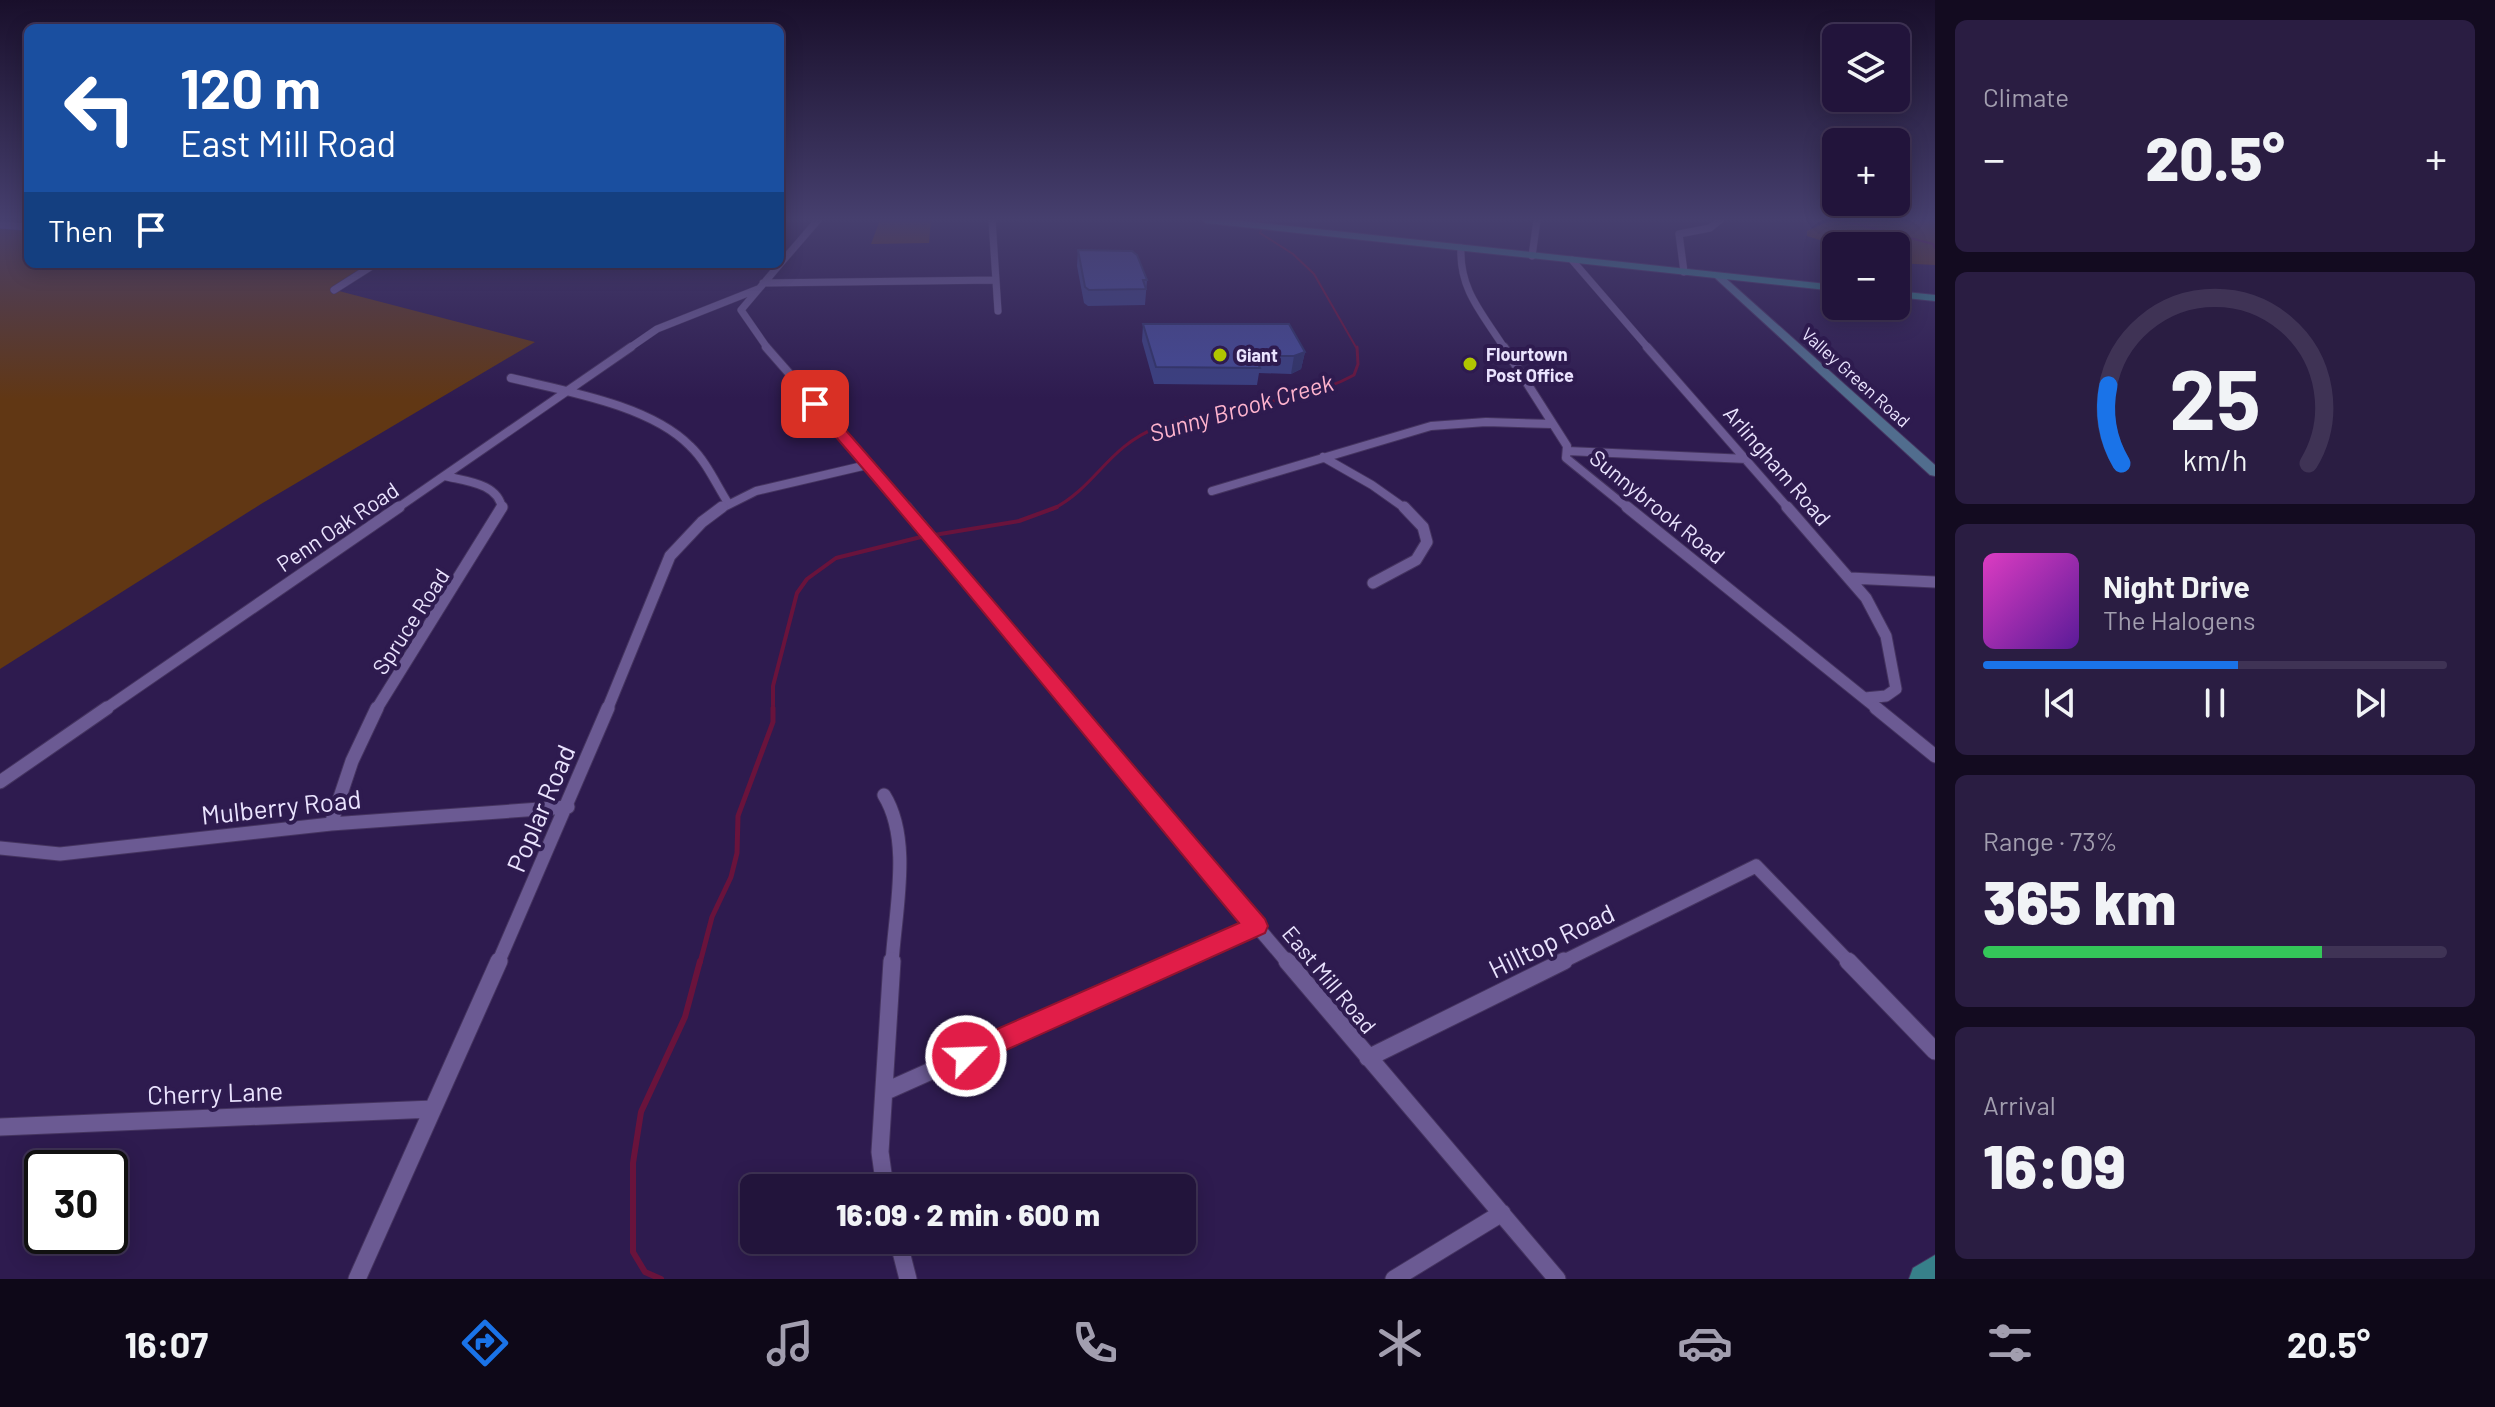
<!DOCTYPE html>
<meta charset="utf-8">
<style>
:root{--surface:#22143b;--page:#2a1d42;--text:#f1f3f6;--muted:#a29eaf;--line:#3f3355;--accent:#1a73e8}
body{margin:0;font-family:Barlow,sans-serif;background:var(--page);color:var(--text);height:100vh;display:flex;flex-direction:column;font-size:30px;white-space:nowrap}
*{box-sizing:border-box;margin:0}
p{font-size:26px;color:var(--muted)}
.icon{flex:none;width:44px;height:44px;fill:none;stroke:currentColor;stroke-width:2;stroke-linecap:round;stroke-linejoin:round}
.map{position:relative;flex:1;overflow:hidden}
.panel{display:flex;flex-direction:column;gap:20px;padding:20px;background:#130b20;width:560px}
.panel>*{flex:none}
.hud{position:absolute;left:24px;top:24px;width:760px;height:244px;border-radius:12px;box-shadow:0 4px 20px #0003,0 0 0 2px var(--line);background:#1a4fa0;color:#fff;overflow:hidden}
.buttons{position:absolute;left:1822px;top:24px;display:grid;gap:16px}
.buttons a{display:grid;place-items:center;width:88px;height:88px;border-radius:12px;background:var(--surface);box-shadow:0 4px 20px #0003,0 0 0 2px var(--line);font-size:40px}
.speed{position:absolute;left:24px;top:1150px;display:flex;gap:16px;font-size:40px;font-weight:700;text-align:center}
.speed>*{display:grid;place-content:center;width:104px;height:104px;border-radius:50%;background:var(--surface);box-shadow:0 4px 20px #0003,0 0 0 2px var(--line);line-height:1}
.speed .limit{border:4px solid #111;border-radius:12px;background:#fff;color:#111}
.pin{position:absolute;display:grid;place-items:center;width:68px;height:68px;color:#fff;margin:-34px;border-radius:16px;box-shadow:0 4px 12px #0006}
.me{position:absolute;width:88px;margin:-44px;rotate:66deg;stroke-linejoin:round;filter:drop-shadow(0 0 6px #0008)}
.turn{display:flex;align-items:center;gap:28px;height:168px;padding:0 24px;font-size:36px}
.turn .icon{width:104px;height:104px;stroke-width:2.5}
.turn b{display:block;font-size:56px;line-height:68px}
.then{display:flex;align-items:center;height:76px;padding:0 24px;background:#0003;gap:16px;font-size:30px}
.big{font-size:60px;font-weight:800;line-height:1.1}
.panel .card{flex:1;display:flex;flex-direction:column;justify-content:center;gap:12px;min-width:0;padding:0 28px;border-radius:12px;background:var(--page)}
.panel .dial{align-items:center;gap:0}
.dial svg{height:208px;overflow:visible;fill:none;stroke:var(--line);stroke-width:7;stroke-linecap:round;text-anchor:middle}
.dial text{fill:var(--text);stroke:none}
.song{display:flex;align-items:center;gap:24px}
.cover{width:96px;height:96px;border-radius:12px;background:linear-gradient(135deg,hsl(310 70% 55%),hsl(270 70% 35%))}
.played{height:8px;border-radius:4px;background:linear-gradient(90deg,var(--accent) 55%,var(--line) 55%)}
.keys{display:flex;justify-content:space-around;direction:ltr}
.heat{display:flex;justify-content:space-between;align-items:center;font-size:44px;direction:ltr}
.charge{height:12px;border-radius:6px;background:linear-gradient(90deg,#34c759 73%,var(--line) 0)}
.trip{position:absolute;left:740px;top:1174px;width:456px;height:80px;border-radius:12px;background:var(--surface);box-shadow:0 4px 20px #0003,0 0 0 2px var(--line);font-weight:800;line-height:80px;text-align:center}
.dock{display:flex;height:128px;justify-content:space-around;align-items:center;background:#0e0818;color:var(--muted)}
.dock .icon{width:56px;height:56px}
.dock .selected{color:var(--accent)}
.dock b{font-size:36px;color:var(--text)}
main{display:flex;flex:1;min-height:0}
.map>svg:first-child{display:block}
</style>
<main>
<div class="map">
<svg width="1935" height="1279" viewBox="0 0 1935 1279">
<rect width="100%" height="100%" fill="#2e1b4f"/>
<path fill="#613714" d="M 880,220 L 931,220 L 929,243 L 871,244 Z
M 1829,221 L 1935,221 L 1935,265 L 1896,263 L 1896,246 L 1836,246 L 1836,251 L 1826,242 L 1807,236 L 1807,231 Z
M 0,225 L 28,227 L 28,264 L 375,264 L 335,290 L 535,342 L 261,504 L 0,669 Z"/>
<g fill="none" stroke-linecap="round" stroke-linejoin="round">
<path stroke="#69133c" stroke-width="2" d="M 1260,220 L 1264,224 L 1260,233 L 1293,254 L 1314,274 L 1357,349
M 1841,220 L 1933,244 L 1935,248"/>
<path stroke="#69133c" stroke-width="3" d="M 1053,509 C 1097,486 1107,447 1158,427 C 1221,402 1294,408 1354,375 L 1358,364 L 1357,347"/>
<path stroke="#69133c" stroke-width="4" d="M 934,535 L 1019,521 L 1057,507
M 773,710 L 773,686 L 797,593 L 807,579 L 836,558 L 925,536"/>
<path stroke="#69133c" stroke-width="5" d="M 700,963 L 712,917 L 731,877 L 737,853 L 738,816 L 773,722 L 773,708"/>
<path stroke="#69133c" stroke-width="6" d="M 661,1279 L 645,1272 L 633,1252 L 633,1163 L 641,1112 L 685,1017 L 700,961"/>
<g stroke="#453460" stroke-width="8">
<path id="street-far4" d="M 992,220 L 998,311
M 0,225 L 28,227
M 1461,248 C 1459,290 1483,314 1505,349
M 1532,256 L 1537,220
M 1572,260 L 1649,349
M 780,264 L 818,220
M 1684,272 L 1679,234 L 1710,228 L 1720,220
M 763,283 L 996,280
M 334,290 L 375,264
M 628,349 L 657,329 L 758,289
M 768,349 L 741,310 L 780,264"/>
</g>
<g stroke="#453460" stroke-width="10">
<path id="street-far3" d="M 766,347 L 908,509
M 1504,347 L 1567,446 L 1566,458 L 1629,509
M 1647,347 L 1789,509
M 511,378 C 565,391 650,405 690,446 C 706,461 716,484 728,503
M 1567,451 L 1747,459
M 1323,457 L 1372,485 L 1406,509
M 445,476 C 465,481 499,483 502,509
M 1212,491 L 1431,426 L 1486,422 L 1552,424
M 396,509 L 631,347
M 720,509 L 756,491 L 867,465"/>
</g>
<g stroke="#453460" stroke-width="13">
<path id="street-far2" d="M 906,507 L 1074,710
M 1627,507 L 1879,710
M 1787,507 L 1866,598 L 1886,636 L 1896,689 L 1886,696 L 1865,698
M 1850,578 L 1935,582
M 1373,583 L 1416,560 L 1427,542 L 1423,527 L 1404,507
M 104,710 L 399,507
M 376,710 L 502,507
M 607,710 L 670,556 L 702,522 L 722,507"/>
</g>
<g stroke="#453460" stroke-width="15">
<path id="street-far1" d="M 1072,708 L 1288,963
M 1876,708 L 1935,756
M 0,782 L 107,708
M 884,795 C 912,840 895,911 892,963
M 331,824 L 352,761 L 377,708
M 0,848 L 60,854 L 331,824 L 568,807
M 498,963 L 608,708
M 1173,963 L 1256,926
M 1560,963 L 1756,866 L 1850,963"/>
</g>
<g stroke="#453460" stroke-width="19">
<path id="street" d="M 1287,961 L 1557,1279
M 1848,961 L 1935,1051
M 1368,1058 L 1564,961
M 884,1092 L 1177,961
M 0,1127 L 433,1109
M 885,1188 L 880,1152 L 892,961
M 898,1240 L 908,1279
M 357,1279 L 499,961
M 1394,1279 L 1502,1213"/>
</g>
<g stroke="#453460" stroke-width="2">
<path id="secondary" d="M 1715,274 L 1721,274 L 1935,465 L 1935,476 L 1930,475 L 1715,278 Z"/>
</g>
<g stroke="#453460" stroke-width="2">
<path id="primary" d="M 1201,220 L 1233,220 L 1836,285 L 1836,291 L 1206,223 Z
M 1896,291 L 1935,295 L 1935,301 L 1896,297 Z
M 1935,1255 L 1935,1279 L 1909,1279 L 1913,1268 Z"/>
</g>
<use href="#street-far4" stroke="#6b5a93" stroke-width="7"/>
<use href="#street-far3" stroke="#6b5a93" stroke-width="8"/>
<use href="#street-far2" stroke="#6b5a93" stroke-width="11"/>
<use href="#street-far1" stroke="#6b5a93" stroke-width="13"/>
<use href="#street" stroke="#6b5a93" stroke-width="17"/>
<use href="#secondary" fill="#516d8e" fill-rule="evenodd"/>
<use href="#primary" fill="#37808a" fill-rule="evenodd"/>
</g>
<path fill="#3a3f81" d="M 1078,250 L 1147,280 L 1145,305 L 1088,306 L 1084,303 L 1077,266 Z
M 1143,324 L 1305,352 L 1301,369 L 1291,374 L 1259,373 L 1257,385 L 1154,384 L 1142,341 Z"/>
<path fill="#303369" d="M 1305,352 L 1301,369 L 1291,374 L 1294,356 Z"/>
<path fill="#444996" stroke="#303369" stroke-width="2" d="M 1078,250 L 1132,251 L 1137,255 L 1147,280 L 1143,280 L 1146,289 L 1089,290 L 1085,287 Z
M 1143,324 L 1289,324 L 1305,352 L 1294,356 L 1255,356 L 1260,368 L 1156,367 Z"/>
<linearGradient id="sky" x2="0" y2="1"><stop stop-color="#190f2b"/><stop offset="0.55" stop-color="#463f6e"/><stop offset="1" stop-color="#463f6e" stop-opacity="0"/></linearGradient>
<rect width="1935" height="399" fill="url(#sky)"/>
<path fill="#e11d48" stroke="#92132f" stroke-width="2" d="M 815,400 L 820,401 C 971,571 1116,747 1265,919 L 1268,926 L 1265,933 L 975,1064 L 966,1067 L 956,1064 L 953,1056 L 956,1047 L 1239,923 C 1096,751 957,576 810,407 L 810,401 Z"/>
<g fill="#b0c500" stroke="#2e1b4f" stroke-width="3">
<circle cx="1220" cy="355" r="8"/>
<circle cx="1470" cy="364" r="8"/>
</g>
<g text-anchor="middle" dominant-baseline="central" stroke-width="8" stroke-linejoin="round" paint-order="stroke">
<g font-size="18" font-weight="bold" fill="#eae3fe" stroke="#2e1b4f" text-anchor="start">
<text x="1486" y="354">Flourtown<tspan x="1486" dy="21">Post Office</tspan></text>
<text x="1236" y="355">Giant</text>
</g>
<g font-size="18" fill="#eae3fe" stroke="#2e1b4f">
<text transform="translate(1856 377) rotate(42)">Valley Green Road</text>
</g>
<g font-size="22" fill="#eae3fe" stroke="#2e1b4f">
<text transform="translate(1778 465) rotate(49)">Arlingham Road</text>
<text transform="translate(1658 506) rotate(39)">Sunnybrook Road</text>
<text transform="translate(337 526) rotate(-34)">Penn Oak Road</text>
<text transform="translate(410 621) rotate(-57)">Spruce Road</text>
<text transform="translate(1330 979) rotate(50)">East Mill Road</text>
</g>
<g font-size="24" font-style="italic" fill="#feb3cd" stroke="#2e1b4f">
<text transform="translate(1241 407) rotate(-16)">Sunny Brook Creek</text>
</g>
<g font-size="26" fill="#eae3fe" stroke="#2e1b4f">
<text transform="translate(281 806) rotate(-6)">Mulberry Road</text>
<text transform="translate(540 808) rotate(-67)">Poplar Road</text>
<text transform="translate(1551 940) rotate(-26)">Hilltop Road</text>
<text transform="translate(215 1092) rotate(-2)">Cherry Lane</text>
</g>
</g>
</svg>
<div class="buttons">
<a><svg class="icon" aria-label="layers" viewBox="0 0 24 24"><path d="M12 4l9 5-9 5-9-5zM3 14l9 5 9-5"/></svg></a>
<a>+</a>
<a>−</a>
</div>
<div class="speed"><div class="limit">30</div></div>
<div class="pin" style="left:815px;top:404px;background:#d93025"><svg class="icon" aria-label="arrive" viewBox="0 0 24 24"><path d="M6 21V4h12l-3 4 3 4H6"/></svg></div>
<svg class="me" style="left:966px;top:1056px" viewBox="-20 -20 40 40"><circle r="17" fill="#e11d48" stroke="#fff" stroke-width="3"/><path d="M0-11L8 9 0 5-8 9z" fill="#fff"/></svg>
<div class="trip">16:09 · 2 min · 600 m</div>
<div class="hud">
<div class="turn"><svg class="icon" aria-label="left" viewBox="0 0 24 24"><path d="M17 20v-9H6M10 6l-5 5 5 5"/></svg><div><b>120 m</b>East Mill Road</div></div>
<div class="then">Then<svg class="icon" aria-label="arrive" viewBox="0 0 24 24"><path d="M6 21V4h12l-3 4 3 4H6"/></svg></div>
</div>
</div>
<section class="panel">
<div class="card"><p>Climate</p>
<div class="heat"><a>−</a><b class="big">20.5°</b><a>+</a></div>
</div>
<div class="card dial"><svg viewBox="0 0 100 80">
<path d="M14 69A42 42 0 1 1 86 69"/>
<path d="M14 69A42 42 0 0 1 9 39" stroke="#1a73e8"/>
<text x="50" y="56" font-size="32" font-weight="700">25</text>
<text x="50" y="72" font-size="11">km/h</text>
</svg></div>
<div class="card">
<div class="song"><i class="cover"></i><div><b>Night Drive</b><p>The Halogens</p></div></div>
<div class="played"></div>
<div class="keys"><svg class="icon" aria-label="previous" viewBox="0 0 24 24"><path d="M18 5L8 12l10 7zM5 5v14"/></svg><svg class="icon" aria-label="pause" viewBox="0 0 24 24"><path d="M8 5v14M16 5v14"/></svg><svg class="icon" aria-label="next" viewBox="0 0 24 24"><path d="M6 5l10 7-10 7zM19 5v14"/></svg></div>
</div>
<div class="card"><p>Range · 73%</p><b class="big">365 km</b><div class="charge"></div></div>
<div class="card"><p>Arrival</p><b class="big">16:09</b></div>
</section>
</main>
<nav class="dock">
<b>16:07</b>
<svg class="icon selected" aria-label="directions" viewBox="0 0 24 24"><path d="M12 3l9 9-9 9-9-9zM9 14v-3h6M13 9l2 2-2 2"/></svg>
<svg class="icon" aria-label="music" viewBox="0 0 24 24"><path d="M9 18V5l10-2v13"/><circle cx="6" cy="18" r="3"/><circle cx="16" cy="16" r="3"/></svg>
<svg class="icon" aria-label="phone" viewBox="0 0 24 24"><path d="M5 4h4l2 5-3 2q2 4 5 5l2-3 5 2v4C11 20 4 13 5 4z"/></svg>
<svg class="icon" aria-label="climate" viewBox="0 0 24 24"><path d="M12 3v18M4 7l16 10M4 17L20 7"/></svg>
<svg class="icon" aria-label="car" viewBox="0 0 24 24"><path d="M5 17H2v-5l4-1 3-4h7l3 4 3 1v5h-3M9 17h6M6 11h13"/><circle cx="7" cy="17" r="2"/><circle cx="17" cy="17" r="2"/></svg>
<svg class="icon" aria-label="filters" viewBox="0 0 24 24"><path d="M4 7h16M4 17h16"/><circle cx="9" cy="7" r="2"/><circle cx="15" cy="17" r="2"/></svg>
<b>20.5°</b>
</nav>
